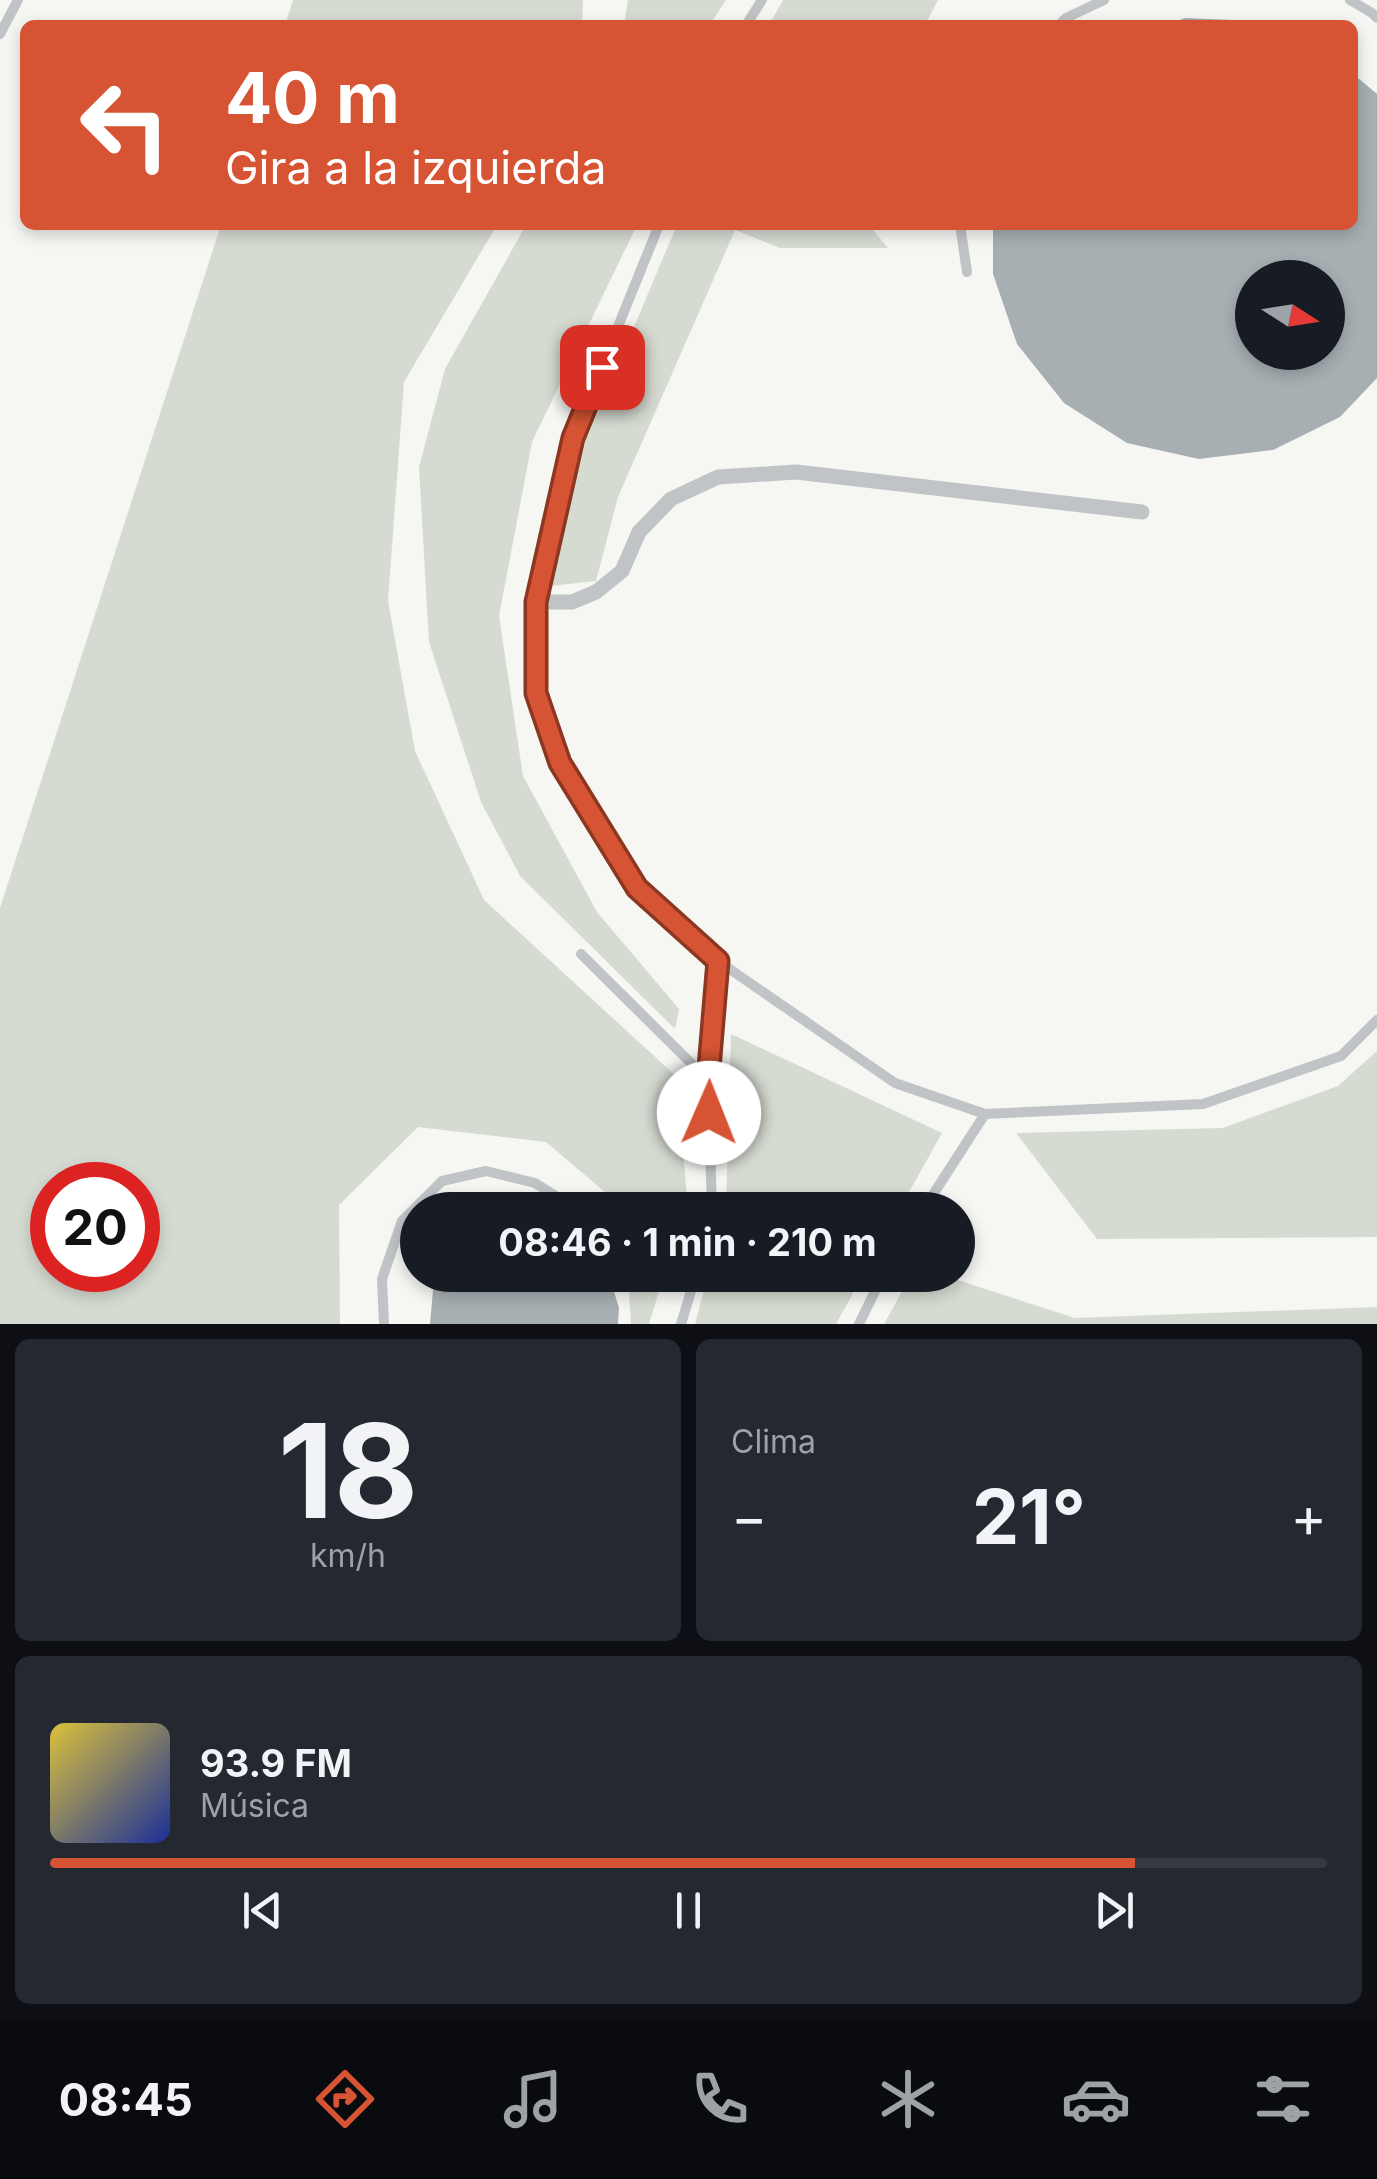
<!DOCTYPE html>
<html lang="es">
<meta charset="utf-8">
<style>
:root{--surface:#171b24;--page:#242831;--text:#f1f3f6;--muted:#9ea1a6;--line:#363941;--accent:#d65433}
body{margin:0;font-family:Inter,sans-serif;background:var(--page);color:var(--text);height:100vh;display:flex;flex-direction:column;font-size:38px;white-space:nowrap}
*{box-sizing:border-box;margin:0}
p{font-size:32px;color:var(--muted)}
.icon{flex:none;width:55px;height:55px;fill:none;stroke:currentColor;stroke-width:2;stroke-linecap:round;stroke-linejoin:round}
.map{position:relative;height:1324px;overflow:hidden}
.panel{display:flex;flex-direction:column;gap:15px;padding:15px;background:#0d0f14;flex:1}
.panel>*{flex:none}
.guide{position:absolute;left:20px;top:20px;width:1338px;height:210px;border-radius:15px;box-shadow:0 5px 15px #0003;background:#d65433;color:#fff;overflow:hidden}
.needle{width:65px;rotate:102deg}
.controls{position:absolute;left:1235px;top:260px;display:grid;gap:20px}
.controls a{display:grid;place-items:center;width:110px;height:110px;border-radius:50%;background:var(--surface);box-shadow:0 5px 15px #0003;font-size:50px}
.speed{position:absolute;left:30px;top:1162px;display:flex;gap:20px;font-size:50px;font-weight:700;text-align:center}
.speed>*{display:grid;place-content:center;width:130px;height:130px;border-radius:50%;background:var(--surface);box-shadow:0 5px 15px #0003;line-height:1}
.speed .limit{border:15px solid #d22;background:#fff;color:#111}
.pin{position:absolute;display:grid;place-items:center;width:85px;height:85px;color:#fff;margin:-42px;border-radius:20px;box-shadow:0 5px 15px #0006}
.me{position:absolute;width:110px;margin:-55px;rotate:1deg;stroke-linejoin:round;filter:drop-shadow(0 0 8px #0008)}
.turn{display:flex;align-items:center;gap:35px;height:210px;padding:0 40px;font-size:45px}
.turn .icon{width:130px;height:130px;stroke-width:2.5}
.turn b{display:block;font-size:70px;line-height:85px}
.big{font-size:75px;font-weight:700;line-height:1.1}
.panel .widget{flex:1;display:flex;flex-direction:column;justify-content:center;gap:15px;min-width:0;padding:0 35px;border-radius:15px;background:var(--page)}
.panel .dial{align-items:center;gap:0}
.dial b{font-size:130px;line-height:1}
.song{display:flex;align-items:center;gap:30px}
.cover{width:120px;height:120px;border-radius:15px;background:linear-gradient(135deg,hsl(50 70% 55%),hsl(230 70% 35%))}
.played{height:10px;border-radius:5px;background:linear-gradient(90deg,var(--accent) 85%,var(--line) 85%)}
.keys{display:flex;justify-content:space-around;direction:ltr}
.heat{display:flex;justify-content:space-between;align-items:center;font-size:55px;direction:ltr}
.panel .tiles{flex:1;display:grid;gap:15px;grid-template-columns:1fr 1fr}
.widget:last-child{grid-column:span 2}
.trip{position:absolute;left:400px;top:1192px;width:575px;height:100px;border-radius:50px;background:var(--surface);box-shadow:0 5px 15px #0003;font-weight:700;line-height:100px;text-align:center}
.tabs{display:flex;height:160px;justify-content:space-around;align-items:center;background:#090b0e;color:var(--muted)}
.tabs .icon{width:70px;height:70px}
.tabs .current{color:var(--accent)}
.tabs b{font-size:45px;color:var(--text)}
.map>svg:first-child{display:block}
</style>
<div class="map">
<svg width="1377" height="1324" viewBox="0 0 1377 1324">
<rect width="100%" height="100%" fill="#f6f6f3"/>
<path fill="#d6dbd2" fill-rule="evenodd" d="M 293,0 L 583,0 L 582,25 L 285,25 Z
M 628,0 L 726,0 L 710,25 L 624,25 Z
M 783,0 L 938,0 L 925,25 L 769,25 Z
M 221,225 L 497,225 L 404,382 L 388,601 L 415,751 L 484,900 L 677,1077 L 687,1198 L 684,1210 L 626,1210 L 546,1142 L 418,1127 L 339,1205 L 340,1324 L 0,1324 L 0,908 ZM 52,1185 L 138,1185 L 138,1270 L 52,1270 Z
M 526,225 L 637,225 L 532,442 L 499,616 L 523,776 L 597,912 L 679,1009 L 675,1029 L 520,876 L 481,802 L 429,642 L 419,467 L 445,369 Z
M 677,225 L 869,225 L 888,248 L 780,248 L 735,230 L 618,497 L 596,581 L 550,586 L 586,440 Z
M 731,1034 L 942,1133 L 899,1210 L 726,1210 Z
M 1377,1051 L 1377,1237 L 1097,1239 L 1016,1133 L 1223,1128 L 1338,1086 Z
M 628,1275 L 664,1275 L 649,1324 L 631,1324 Z
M 708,1275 L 863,1275 L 836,1324 L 695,1324 Z
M 911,1275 L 942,1275 L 1075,1318 L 1377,1307 L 1377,1324 L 884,1324 Z"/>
<path fill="#a7afb3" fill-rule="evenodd" d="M 1185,18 L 1255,21 L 1264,25 L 1166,25 Z
M 1352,73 L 1377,94 L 1377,378 L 1340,417 L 1273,450 L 1199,459 L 1127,443 L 1064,403 L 1017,344 L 993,274 L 993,225 L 1352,225 ZM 1252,278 L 1328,278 L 1328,352 L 1252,352 Z
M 441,1275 L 609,1275 L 619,1308 L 618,1324 L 430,1324 L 433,1290 Z"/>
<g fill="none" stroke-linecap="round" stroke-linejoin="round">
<path stroke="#c0c4c7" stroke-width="10" d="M 1350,0 L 1372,13 L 1377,18
M 746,25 L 762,0
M 1059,25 L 1066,18 L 1104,0
M 0,34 L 18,0
M 659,225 L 573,438 L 536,602 L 536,693 L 560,763 L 637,888 L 718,961 L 895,1083 L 985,1114 L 1203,1104 L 1341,1056 L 1377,1020
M 960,225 L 967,272
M 581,954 L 708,1080 L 712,1210
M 708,1080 L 718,961
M 923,1210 L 985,1114
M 384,1324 L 382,1279 L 402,1221 L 442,1181 L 486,1171 L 535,1183 L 578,1210
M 681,1324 L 696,1275
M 859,1324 L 883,1275"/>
<path stroke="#c0c4c7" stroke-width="15" d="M 536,602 L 572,602 L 596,592 L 622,571 L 639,532 L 671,499 L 718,477 L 796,472 L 1142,512"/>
</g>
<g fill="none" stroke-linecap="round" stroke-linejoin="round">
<g stroke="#8b3721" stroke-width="25">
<path id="route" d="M 602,367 L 573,438 L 536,602 L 536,693 L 560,763 L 637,888 L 718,961 L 708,1080 L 709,1113"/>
</g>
<use href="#route" stroke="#d65433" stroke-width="18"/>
</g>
</svg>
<div class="controls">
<a><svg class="needle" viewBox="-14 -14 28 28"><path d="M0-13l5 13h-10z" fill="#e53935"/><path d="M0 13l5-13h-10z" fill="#9ea1a6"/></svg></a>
</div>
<div class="speed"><div class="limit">20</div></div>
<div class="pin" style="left:602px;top:367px;background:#d93025"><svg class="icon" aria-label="arrive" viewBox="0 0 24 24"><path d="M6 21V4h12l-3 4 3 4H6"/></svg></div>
<svg class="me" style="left:709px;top:1113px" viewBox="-20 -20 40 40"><circle r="19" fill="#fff"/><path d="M0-13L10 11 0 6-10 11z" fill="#d65433"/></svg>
<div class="trip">08:46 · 1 min · 210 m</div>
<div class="guide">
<div class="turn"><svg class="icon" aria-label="left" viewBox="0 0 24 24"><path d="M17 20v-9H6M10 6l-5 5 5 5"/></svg><div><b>40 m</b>Gira a la izquierda</div></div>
</div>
</div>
<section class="panel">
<div class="tiles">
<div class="widget dial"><b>18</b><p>km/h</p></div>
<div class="widget"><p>Clima</p>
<div class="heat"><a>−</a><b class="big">21°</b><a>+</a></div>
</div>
<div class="widget">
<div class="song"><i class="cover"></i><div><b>93.9 FM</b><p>Música</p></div></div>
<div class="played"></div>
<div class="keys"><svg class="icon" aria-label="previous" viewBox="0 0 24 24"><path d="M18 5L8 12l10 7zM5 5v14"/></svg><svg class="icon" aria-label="pause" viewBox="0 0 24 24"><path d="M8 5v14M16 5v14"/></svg><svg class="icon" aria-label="next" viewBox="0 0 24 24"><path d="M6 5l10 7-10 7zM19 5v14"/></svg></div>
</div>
</div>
</section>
<nav class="tabs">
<b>08:45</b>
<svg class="icon current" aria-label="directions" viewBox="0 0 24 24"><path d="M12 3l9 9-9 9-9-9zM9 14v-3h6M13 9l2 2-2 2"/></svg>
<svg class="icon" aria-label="music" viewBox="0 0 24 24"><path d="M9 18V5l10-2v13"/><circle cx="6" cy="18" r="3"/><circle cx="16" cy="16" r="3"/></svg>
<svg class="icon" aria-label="phone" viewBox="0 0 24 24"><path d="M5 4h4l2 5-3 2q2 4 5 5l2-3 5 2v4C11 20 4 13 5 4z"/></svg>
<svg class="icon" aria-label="climate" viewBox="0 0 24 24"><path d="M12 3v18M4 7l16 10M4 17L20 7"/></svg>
<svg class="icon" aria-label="car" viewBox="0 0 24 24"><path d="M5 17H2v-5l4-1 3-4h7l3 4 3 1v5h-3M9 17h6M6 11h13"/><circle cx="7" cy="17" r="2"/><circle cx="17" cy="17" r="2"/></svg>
<svg class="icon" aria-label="filters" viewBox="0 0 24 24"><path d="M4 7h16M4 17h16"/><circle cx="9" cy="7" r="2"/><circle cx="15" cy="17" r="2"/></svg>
</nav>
